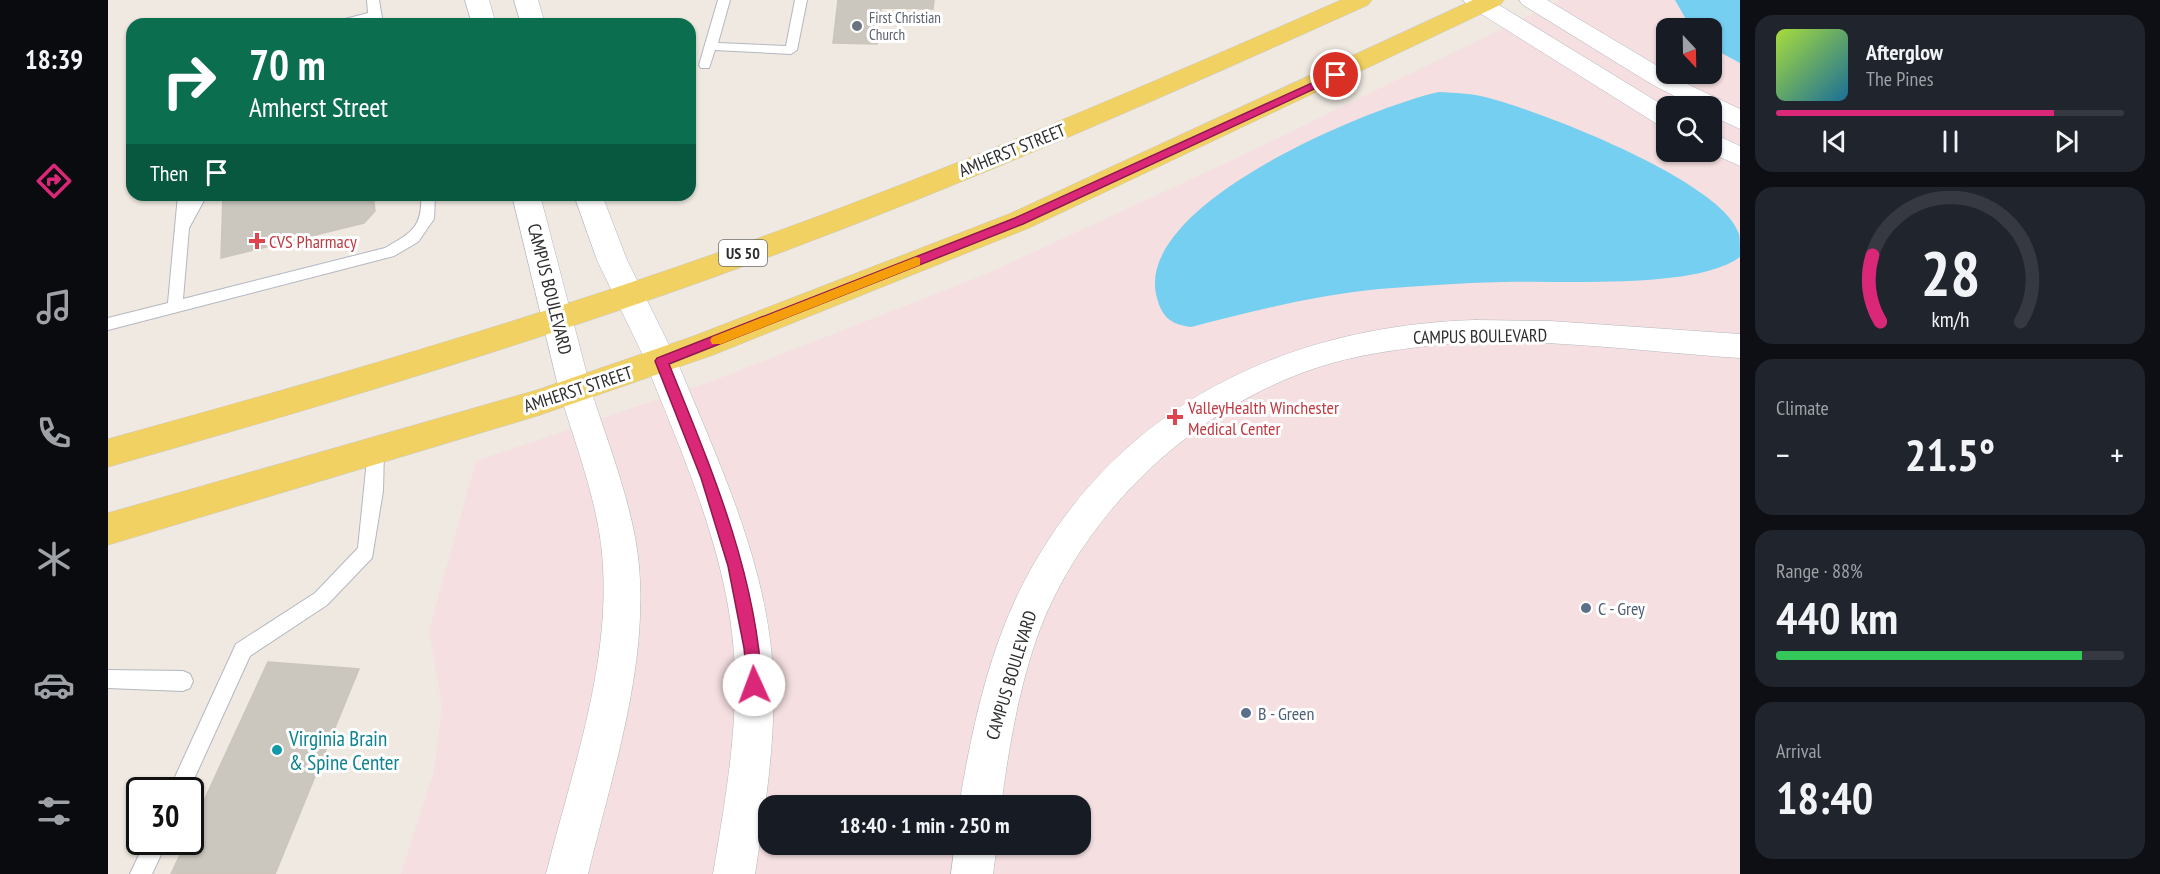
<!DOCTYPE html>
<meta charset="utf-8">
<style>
:root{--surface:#171b24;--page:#20242c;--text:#f1f3f6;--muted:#9ea1a6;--line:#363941;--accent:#db2777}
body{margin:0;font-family:"PT Sans Narrow",sans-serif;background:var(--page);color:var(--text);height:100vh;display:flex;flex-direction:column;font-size:22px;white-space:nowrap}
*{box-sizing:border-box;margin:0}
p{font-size:20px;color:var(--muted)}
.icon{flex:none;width:33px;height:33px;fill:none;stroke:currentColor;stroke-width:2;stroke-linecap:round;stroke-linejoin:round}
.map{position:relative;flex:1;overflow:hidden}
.details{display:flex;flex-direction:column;gap:15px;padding:15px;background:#0d0f14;width:420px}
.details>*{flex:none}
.hud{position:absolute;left:18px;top:18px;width:570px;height:183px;border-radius:18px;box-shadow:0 2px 4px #0004;background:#0b6e4f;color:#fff;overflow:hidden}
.needle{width:39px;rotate:158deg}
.tools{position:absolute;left:1548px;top:18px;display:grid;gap:12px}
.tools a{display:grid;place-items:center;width:66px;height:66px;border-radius:12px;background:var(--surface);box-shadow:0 2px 4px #0004;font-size:30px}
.speed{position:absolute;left:18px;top:777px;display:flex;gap:12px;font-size:30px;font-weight:700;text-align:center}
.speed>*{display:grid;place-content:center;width:78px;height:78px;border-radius:50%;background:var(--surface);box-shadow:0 2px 4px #0004;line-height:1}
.speed .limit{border:3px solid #111;border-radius:9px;background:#fff;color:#111}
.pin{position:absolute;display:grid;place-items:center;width:51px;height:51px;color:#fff;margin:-26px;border:3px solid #fff;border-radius:50%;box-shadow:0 2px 6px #0007}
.me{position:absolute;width:66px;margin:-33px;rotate:358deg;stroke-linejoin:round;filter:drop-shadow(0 0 4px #0008)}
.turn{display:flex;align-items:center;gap:21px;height:126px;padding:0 24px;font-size:27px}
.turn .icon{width:78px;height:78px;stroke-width:2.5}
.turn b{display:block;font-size:42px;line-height:51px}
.then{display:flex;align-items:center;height:57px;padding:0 24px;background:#0003;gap:12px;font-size:22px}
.big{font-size:45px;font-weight:700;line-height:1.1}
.details .tile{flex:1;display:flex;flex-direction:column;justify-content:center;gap:9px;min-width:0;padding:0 21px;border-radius:18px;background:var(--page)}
.details .dial{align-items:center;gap:0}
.dial svg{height:156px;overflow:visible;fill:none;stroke:var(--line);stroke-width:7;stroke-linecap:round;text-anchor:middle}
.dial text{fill:var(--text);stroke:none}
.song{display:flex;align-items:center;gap:18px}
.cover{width:72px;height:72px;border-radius:9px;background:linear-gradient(135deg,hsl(80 70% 55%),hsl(200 70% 35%))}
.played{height:6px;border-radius:3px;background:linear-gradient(90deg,var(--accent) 80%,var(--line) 80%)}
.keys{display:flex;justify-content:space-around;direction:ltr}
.heat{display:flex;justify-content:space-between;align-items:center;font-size:33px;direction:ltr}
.charge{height:9px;border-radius:4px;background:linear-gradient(90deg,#34c759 88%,var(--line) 0)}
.trip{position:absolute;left:650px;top:795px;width:333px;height:60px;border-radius:18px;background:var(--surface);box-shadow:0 2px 4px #0004;font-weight:700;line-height:60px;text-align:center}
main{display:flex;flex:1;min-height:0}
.menu{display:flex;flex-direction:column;width:108px;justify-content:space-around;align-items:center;background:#090b0e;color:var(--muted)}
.menu .icon{width:42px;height:42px}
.menu .selected{color:var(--accent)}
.menu b{font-size:27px;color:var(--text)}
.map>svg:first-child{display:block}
</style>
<main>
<nav class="menu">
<b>18:39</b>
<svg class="icon selected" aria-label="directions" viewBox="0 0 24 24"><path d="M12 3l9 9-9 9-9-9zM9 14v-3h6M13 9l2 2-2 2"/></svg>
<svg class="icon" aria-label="music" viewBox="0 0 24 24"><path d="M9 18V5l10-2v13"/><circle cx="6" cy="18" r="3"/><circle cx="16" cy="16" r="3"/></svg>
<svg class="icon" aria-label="phone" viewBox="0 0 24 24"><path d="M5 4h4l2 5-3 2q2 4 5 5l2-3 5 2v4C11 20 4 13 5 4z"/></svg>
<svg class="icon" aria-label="climate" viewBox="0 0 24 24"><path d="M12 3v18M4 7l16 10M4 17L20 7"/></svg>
<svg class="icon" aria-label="car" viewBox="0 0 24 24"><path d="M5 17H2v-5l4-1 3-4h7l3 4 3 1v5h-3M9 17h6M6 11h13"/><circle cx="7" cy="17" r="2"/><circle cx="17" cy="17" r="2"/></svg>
<svg class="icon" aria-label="filters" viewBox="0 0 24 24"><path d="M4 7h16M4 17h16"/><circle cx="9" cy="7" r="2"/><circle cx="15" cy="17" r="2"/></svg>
</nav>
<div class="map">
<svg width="1632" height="874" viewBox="0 0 1632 874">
<rect width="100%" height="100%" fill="#efe9e1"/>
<path fill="#f5dfe0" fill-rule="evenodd" d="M 1453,0 L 1632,0 L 1632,874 L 293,874 L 326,771 L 334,706 L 321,630 L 368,461 L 607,380 L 876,275 L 1131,157 ZM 1558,28 L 1604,28 L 1604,74 L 1558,74 ZM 1558,106 L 1604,106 L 1604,152 L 1558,152 ZM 660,806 L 972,806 L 972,844 L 660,844 Z"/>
<path fill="#75cff0" d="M 1567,0 L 1632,0 L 1632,63 L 1604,48 L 1604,28 L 1583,28 Z
M 1331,92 C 1347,93 1362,93 1377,97 C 1430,110 1615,181 1631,234 C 1632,240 1632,250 1632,257 C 1588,290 1450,280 1394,282 C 1353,283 1312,286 1271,289 C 1208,295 1144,311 1083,327 C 1061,324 1053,316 1048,294 C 1029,203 1262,107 1331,92 Z"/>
<path fill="#cbc7bf" stroke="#cbc5ba" stroke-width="1.5" d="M 730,0 L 826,0 L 825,9 L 773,8 L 769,44 L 725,43 Z
M 115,195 L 265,195 L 267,211 L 256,223 L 113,258 Z
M 160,662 L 251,669 L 167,874 L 63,874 L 78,842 L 82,842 L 82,831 Z"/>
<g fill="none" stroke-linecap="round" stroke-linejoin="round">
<g stroke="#b4b7c1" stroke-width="2">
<path id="service" d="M 259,0 L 271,0 L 275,24 L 263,24 L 262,19 L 241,24 L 218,24 L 260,13 Z
M 610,0 L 622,0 L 610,43 L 678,46 L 687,0 L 699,0 L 689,50 L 683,54 L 607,50 L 601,68 L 593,68 L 591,65 Z
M 70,195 L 84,195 L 84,198 L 85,195 L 99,195 L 81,228 L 75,299 L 277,248 C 303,233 315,227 313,195 L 327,195 L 326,219 L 310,242 L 286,256 L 0,330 L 0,318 L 60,303 Z
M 268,443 L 274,445 L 276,450 L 275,491 L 264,558 L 219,605 L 142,656 L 81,790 L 61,790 L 128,644 L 207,593 L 250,548 L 260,450 L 262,445 Z
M 0,670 L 75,671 L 82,674 L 85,681 L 82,688 L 75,691 L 0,688 Z
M 37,842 L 59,842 L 44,874 L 22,874 Z"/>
</g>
<g stroke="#b4b7c1" stroke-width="1">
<path id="minor" d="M 1367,320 L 1442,321 L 1632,334 L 1632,358 C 1535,352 1422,335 1326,345 C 1286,350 1246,355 1208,368 C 1087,408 978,510 932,629 C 911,686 901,746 893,806 L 851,806 C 863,734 878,662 909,596 C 997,413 1170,326 1367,320 Z
M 553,348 L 564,352 L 569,361 C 610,461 660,564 665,674 C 668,741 657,808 647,874 L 605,874 C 616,808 628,742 627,675 C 625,565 577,461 537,361 L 542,352 Z
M 467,377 L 478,381 L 483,390 C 501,447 525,505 531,565 C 540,669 504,774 480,874 L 438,874 C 463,774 501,671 495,566 C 492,506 468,447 451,390 L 456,381 Z
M 847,844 L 889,844 L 885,874 L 843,874 Z"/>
</g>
<g stroke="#b4b7c1" stroke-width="1">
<path id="tertiary" d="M 1355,0 L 1383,0 L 1558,107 L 1558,126 L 1549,124 L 1359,5 Z
M 1411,0 L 1439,0 L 1558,71 L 1558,74 L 1632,109 L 1632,129 L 1604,116 L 1604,106 L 1586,106 L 1545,85 L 1415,5 Z
M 1604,133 L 1632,146 L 1632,166 L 1601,152 L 1604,152 Z"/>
</g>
<g stroke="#b4b7c1" stroke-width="1">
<path id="secondary" d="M 357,0 L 381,0 L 388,24 L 364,24 Z
M 406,0 L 430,0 L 437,24 L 413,24 Z
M 404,195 L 432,195 L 483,390 L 478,399 L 467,403 L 456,399 L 451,390 Z
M 466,195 L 494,195 L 519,260 L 569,361 L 564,370 L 553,374 L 542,370 L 489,260 Z"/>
</g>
<g stroke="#c9c9c9" stroke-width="1">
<path id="primary" d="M 1233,0 L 1264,0 L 1260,5 C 1065,93 870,179 669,254 C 450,336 225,403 0,467 L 0,439 C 218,379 435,316 648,239 C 846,168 1040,85 1233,0 Z
M 1365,0 L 1396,0 L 1392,5 L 921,228 L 605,355 L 429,416 L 0,545 L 0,513 L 429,390 L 583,337 L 901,214 Z"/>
</g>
<use href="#service" fill="#fff" fill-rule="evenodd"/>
<use href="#minor" fill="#fff" fill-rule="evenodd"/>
<use href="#tertiary" fill="#fff" fill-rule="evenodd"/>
<use href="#secondary" fill="#fff" fill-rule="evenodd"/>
<use href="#primary" fill="#f2d163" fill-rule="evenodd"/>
</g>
<path fill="#db2777" stroke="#8e194d" stroke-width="1.5" d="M 1228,72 L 1233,75 L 1232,77 L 915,224 L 561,364 C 603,468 648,572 654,685 L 651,690 L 646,693 L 640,690 L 636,648 L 620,566 L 593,478 L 547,361 L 549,358 L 907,218 Z"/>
<path fill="#f59e0b" d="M 808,257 L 812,258 L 812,265 L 613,344 L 604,344 L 602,340 L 604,337 Z"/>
<circle fill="#6b7280" stroke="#fff" stroke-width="2" cx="749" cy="26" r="6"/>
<g fill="#e0444e" stroke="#fff" stroke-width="2">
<path d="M146 232h6v6h6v6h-6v6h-6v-6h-6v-6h6z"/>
<path d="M1064 408h6v6h6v6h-6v6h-6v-6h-6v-6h6z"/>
</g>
<g fill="#5c6f8a" stroke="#fff" stroke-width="2">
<circle cx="1478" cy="608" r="6"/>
<circle cx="1138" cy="713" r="6"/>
</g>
<circle fill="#0f9aa8" stroke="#fff" stroke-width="2" cx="169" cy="750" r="6"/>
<g text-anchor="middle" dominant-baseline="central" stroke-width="6" stroke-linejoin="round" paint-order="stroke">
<g font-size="15" fill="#5b616d" stroke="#fff" text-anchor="start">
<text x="761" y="17">First Christian<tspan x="761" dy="17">Church</tspan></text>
</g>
<rect fill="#fff" stroke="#6d6d6d" stroke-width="1.5" x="611" y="240" width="48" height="26" rx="4.5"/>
<g font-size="16" font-weight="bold" fill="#2e2e2e">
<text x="635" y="253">US 50</text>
</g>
<g font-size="18" fill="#2e2e2e" stroke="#fff">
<text transform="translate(904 150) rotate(-22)">AMHERST STREET</text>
<text transform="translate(442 289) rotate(76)">CAMPUS BOULEVARD</text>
<text transform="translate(1372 336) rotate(-1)">CAMPUS BOULEVARD</text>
<text transform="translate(470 389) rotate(-18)">AMHERST STREET</text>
<text transform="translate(903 675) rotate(-73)">CAMPUS BOULEVARD</text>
</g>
<g font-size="18" fill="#be3a42" stroke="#fff" text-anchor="start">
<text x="161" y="241">CVS Pharmacy</text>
<text x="1080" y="407">ValleyHealth Winchester<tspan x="1080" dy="21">Medical Center</tspan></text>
</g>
<g font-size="18" fill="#4e5e75" stroke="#fff" text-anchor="start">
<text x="1490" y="608">C - Grey</text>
<text x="1150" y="713">B - Green</text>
</g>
<g font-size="21" fill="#0d838f" stroke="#fff" text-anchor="start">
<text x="181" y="738">Virginia Brain<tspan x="181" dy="24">&amp; Spine Center</tspan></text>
</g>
</g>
</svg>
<div class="tools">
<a><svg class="needle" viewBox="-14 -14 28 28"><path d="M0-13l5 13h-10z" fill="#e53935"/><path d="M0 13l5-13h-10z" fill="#9ea1a6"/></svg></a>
<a><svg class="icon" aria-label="search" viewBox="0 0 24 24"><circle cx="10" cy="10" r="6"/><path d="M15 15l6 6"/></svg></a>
</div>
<div class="speed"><div class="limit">30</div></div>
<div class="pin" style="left:1228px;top:75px;background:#d93025"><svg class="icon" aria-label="arrive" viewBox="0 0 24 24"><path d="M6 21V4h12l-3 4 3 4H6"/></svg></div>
<svg class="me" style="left:646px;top:685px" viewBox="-20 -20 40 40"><circle r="19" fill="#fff"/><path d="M0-13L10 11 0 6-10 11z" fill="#db2777"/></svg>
<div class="trip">18:40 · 1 min · 250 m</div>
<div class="hud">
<div class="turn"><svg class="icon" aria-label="right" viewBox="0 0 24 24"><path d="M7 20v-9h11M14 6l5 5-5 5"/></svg><div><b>70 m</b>Amherst Street</div></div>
<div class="then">Then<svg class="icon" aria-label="arrive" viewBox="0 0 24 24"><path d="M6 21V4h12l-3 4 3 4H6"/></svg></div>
</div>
</div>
<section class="details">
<div class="tile">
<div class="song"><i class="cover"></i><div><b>Afterglow</b><p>The Pines</p></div></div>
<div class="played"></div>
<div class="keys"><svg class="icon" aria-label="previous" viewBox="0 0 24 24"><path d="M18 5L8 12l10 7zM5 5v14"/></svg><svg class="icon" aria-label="pause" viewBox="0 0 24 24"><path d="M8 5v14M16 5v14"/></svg><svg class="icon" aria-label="next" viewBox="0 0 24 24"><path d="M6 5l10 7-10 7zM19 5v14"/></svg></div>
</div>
<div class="tile dial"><svg viewBox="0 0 100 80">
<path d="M14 69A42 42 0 1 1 86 69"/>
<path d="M14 69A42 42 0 0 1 10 35" stroke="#db2777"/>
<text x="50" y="56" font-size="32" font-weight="700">28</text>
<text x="50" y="72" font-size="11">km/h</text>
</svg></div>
<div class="tile"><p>Climate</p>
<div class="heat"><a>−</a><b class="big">21.5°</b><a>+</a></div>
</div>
<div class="tile"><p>Range · 88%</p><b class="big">440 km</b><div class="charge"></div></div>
<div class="tile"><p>Arrival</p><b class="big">18:40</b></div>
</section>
</main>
